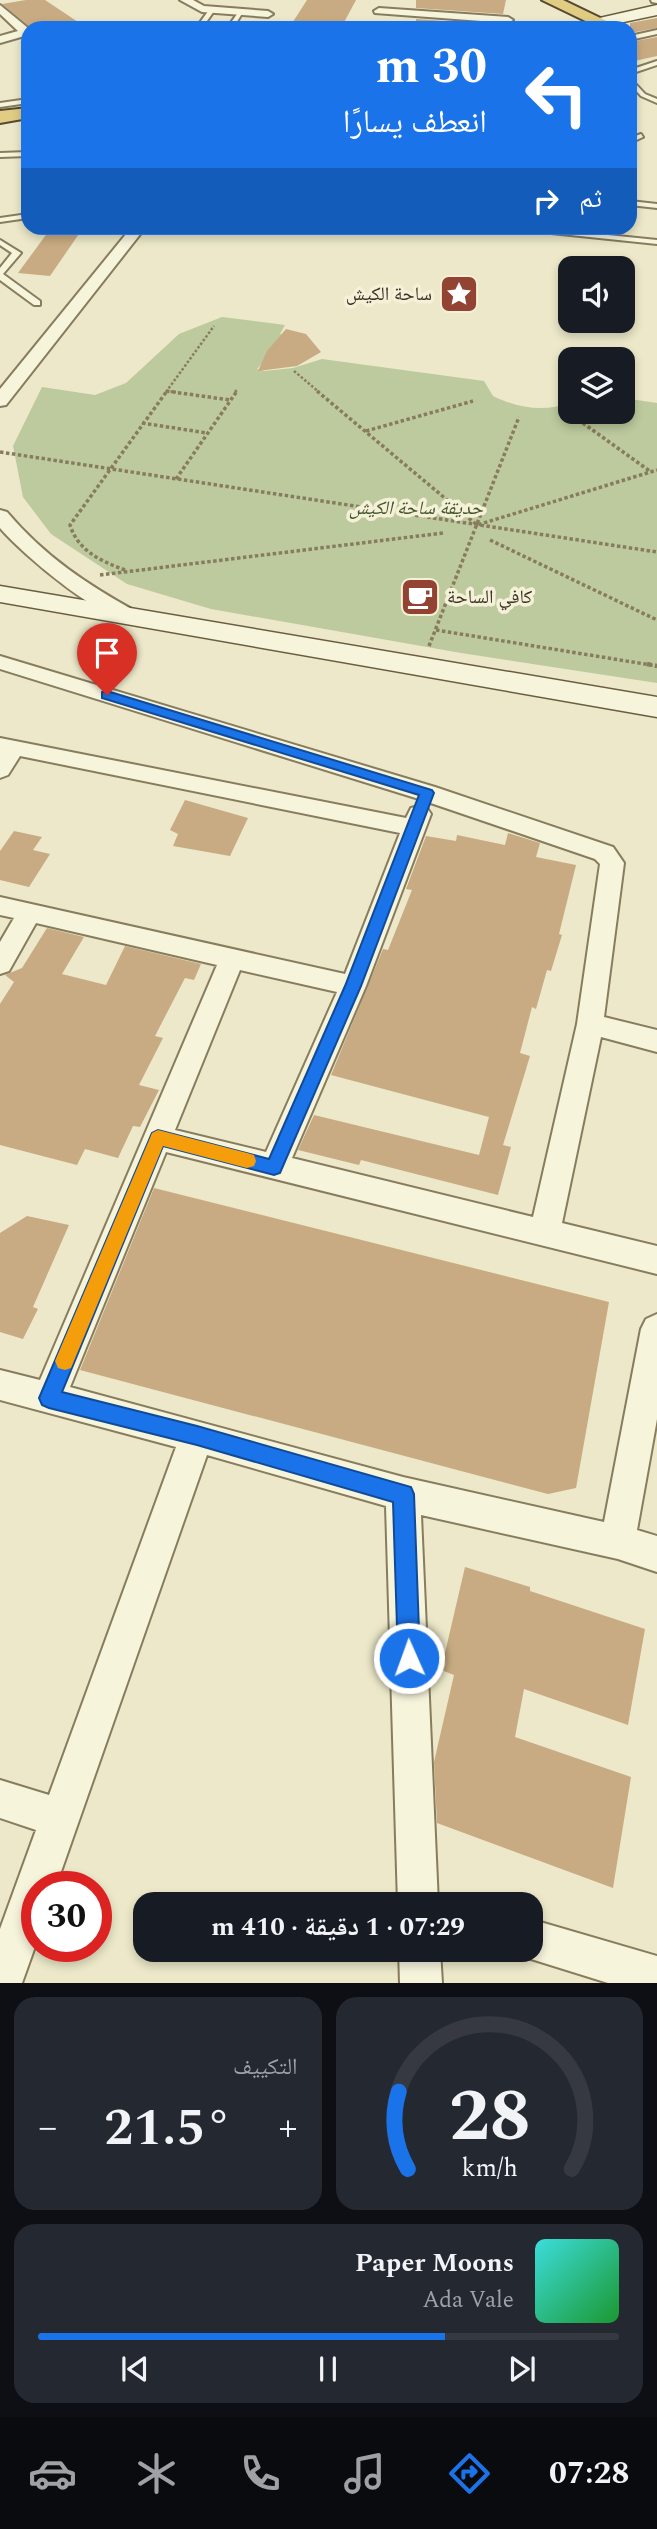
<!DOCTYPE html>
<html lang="ar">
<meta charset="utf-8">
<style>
:root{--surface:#171b24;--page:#242831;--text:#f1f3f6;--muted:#9ea1a6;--line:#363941;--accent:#1a73e8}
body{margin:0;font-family:Spectral,"Noto Naskh Arabic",serif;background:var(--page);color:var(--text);direction:rtl;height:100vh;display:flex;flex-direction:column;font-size:26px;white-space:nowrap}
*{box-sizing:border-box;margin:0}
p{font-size:23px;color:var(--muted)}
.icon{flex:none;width:38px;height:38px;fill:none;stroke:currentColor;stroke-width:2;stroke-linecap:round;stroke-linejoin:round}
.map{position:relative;height:1983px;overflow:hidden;direction:ltr}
.drawer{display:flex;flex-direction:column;gap:14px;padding:14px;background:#0d0f14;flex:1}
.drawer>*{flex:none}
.hud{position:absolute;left:21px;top:21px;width:616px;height:214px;border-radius:21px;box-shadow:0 4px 10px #0003;direction:rtl;background:#1a73e8;color:#fff;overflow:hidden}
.controls{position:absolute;left:558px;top:256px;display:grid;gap:14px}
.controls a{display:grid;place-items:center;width:77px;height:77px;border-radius:14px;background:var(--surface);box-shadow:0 4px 10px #0003;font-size:35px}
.speed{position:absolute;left:21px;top:1871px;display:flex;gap:14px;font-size:35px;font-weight:700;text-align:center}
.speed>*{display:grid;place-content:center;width:91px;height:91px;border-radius:50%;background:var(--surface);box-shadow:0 4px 10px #0003;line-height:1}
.speed .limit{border:10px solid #d22;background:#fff;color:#111}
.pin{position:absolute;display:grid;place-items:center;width:60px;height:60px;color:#fff;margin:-72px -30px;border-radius:50% 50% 50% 0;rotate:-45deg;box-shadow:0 0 7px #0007}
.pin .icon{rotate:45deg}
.me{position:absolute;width:77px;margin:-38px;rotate:358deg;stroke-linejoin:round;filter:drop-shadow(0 0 5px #0008)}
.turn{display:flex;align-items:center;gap:24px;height:147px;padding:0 35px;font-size:32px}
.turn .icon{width:91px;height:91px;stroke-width:2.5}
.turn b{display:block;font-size:49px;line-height:60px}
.then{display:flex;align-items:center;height:66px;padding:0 35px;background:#0003;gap:14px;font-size:26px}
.big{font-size:52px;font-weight:700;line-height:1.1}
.drawer .card{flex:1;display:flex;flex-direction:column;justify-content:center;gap:10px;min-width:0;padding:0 24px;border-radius:21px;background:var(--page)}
.drawer .dial{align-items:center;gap:0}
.dial svg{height:182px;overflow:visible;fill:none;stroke:var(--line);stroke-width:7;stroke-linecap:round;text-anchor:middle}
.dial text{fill:var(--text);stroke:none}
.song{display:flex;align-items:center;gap:21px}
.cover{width:84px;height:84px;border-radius:10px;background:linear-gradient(135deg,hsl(180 70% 55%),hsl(130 70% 35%))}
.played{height:7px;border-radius:4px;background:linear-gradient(90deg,var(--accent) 70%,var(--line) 70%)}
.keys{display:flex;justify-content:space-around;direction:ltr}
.heat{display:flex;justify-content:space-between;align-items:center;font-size:38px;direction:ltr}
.drawer .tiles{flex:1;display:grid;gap:14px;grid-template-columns:1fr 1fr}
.card:last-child{grid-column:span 2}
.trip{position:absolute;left:133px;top:1892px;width:410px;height:70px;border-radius:21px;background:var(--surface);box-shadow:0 4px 10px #0003;font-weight:700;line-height:70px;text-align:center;direction:rtl}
.tabs{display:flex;height:112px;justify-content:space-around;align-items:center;background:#090b0e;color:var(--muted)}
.tabs .icon{width:49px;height:49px}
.tabs .selected{color:var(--accent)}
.tabs b{font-size:32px;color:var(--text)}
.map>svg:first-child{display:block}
</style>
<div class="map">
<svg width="657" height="1983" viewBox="0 0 657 1983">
<rect width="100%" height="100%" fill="#ece8c9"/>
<path fill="#bdca9d" d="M 222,317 L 285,325 L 280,334 L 297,339 L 267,358 L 257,369 L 264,371 L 293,368 L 322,359 L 484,381 L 493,396 C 517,408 546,413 570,402 L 570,411 L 623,411 L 623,398 L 657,403 L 657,683 L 461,653 L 211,609 L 127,584 L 51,534 L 23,497 L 13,446 L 42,387 L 95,395 L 126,383 L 179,334 Z"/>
<path fill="#c8ab82" d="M 26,0 L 45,0 L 78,22 L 31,28 L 2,4 Z
M 307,0 L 356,0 L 341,28 L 289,28 Z
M 416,0 L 506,0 L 503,14 L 416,8 Z
M 657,18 L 657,28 L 630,33 L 630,23 Z
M 416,19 L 501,25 L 500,27 L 416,23 Z
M 657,37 L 657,56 L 630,62 L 630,42 Z
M 51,228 L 83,228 L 50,276 L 18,273 Z
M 286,329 L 306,334 L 321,352 L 297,366 L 258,371 L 267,351 Z
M 185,800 L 248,818 L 230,856 L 173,846 L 178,834 L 170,830 Z
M 14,831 L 42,837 L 33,850 L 50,854 L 29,887 L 0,880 L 0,851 Z
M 508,833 L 540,843 L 536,857 L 576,865 L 559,934 L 562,935 L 551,971 L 547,970 L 536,1009 L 532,1007 L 520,1053 L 530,1056 L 503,1145 L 511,1147 L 498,1195 L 361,1160 L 359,1165 L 298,1150 L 314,1115 L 479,1155 L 489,1117 L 331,1075 L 383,949 L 388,950 L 412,890 L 406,889 L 426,836 L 456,841 L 457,835 L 505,845 Z
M 47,928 L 84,937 L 62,974 L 106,985 L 125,946 L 201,964 L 194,980 L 185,978 L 155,1036 L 163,1038 L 139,1085 L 159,1090 L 140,1127 L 133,1126 L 118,1158 L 85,1149 L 77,1165 L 0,1145 L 0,1004 L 14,982 L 5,975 L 22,968 Z
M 154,1188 L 609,1302 L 576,1488 L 548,1494 L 80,1370 Z
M 27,1216 L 69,1225 L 33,1307 L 38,1309 L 23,1339 L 0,1332 L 0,1233 Z
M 465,1567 L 530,1587 L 530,1591 L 645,1629 L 628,1725 L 524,1689 L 515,1737 L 631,1777 L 613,1888 L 437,1823 L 434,1762 L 454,1675 L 441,1670 Z"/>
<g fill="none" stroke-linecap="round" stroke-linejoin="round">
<g stroke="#887c5f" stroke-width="4">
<path id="service" d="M 209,10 L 214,11 L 202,28 L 196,28 Z
M 240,10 L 243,12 L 233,28 L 227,28 Z
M 619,24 L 627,28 L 617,27 Z
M 657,30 L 657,34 L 630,40 L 630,36 Z
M 657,61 L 657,65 L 630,74 L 630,70 Z
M 630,78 L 645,94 L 657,99 L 657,103 L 641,96 L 630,84 Z
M 28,99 L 28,103 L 0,107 L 0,103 Z
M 641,134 L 643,137 L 630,143 L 630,138 Z
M 28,152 L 28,156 L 0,157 L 0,153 Z
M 630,201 L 657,204 L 657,208 L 630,205 Z
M 28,214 L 28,218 L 0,222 L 0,218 Z
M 518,228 L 539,228 L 657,240 L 657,244 L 522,230 Z
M 0,240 L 21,253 L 3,274 L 40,301 L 40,305 L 34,305 L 0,280 L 0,268 L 12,253 L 0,245 Z"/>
</g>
<g stroke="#887c5f" stroke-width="4">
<path id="minor" d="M 180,0 L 193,0 L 204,6 L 268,11 L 273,14 L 268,17 L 202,12 Z
M 651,0 L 657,0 L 657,3 L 652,2 Z
M 0,5 L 28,28 L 28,35 L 0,43 L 0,36 L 18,31 L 0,14 Z
M 379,8 L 508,17 L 513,20 L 508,23 L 375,13 L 374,11 Z
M 131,228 L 145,228 L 6,405 L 0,406 L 0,389 Z
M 0,510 L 7,512 C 44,556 89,586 139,613 L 142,617 L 139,621 C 109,629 20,552 0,528 Z
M 0,656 L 435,787 L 613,847 L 624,863 L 604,1017 L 657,1030 L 657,1052 L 601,1037 L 562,1223 L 657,1246 L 657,1274 L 166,1152 L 70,1387 L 403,1477 L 604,1522 L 641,1329 L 646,1319 L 657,1314 L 657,1419 L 637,1530 L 657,1536 L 657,1572 L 618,1559 L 421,1515 L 438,1904 L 398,1904 L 386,1506 L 207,1455 L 56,1886 L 37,1886 L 37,1941 L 22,1983 L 0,1983 L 0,1929 L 36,1830 L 0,1818 L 0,1780 L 49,1795 L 176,1447 L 0,1400 L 0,1370 L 40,1380 L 217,965 L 36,923 L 9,971 L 0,974 L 0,942 L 14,918 L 0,915 L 0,897 L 345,974 L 400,833 L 20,756 L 8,775 L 0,778 L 0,738 L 406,818 L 411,808 L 419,806 L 427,808 L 431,814 L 366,986 L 292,1158 L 533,1217 L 577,1024 L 600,864 L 595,859 L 419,799 L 0,669 ZM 240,970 L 337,992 L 266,1152 L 175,1130 Z
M 530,1919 L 657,1956 L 657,1983 L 608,1983 L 515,1954 L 514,1950 L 530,1950 Z
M 399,1950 L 440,1950 L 442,1983 L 400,1983 Z"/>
</g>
<g stroke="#6a5d42" stroke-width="3">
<path id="secondary" d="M 657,5 L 657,15 L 600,27 L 592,22 L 595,19 Z
M 0,586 L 657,697 L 657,717 L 0,602 Z"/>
</g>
<g stroke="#564932" stroke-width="4">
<path id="trunk" d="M 542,0 L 563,0 L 619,27 L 600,28 Z
M 28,108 L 28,118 L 0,123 L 0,111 Z"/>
</g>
<path stroke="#887c5f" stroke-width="2.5" stroke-dasharray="2.5 2" stroke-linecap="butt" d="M 294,371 L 319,392
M 166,391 L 176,392
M 166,392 L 214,326
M 235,392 L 237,390"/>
<path stroke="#887c5f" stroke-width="3.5" stroke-dasharray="3.5 2.5" stroke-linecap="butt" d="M 166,391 L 230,400
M 317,391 L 477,525 L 657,470
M 573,416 L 651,472
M 142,423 L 207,433
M 366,431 L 473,401
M 0,452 L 657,552
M 176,479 L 237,391
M 490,540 L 657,620
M 125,570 C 101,561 78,551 70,525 L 167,391
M 100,575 L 443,533
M 436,630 L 657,666
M 429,646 L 519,417"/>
<path stroke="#887c5f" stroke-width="4.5" stroke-dasharray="4.5 3.5" stroke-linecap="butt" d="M 647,664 L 657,666"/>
<use href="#service" fill="#f7f4dc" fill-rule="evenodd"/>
<use href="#minor" fill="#f7f4dc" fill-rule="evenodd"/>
<use href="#secondary" fill="#f7f4dc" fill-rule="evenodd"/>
<use href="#trunk" fill="#e0cc82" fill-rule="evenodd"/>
</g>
<path fill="#1a73e8" stroke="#114b97" stroke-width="2" d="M 107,691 L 432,790 L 434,793 L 361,986 L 280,1173 L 274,1175 L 163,1146 L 62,1392 L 197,1426 L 411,1487 L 414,1494 L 420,1658 L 417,1666 L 409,1669 L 401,1666 L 398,1658 L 393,1502 L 197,1445 L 49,1408 L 42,1405 L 39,1398 L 152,1133 L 158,1130 L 269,1159 L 345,986 L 419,795 L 102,698 L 102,692 Z"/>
<path fill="#f59e0b" d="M 158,1130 L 247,1153 L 254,1155 L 256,1161 L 254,1166 L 247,1168 L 163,1146 L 71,1368 L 65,1370 L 58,1368 L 55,1361 L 150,1138 L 152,1133 Z"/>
<defs>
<g id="sight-square" transform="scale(2.0125)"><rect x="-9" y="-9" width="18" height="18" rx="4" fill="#934332" stroke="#f4f1d8"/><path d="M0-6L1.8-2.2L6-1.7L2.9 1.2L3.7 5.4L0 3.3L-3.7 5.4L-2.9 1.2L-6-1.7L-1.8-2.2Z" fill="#fff"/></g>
<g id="cafe-square" transform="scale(2.0125)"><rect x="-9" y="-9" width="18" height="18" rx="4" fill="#934332" stroke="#f4f1d8"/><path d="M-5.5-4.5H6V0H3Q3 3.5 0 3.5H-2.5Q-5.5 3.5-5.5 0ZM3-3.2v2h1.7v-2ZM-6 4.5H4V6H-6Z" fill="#fff"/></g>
</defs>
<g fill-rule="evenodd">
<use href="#sight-square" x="459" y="294"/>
<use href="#cafe-square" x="420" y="597"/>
</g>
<g text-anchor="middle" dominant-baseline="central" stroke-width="7" stroke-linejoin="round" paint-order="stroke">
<g font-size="19" fill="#393121" stroke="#f4f1d8" text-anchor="end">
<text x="432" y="294">ساحة الكيش</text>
<text x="447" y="597" text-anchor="start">كافي الساحة</text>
</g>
<g font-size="19" font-style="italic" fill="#425429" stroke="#f4f1d8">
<text x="416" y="508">حديقة ساحة الكيش</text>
</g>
</g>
</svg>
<div class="controls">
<a><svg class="icon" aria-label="sound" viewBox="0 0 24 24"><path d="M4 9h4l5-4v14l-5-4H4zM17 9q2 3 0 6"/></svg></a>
<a><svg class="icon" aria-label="layers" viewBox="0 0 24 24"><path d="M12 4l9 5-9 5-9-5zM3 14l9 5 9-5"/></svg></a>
</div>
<div class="speed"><div class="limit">30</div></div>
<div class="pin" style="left:107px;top:695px;background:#d93025"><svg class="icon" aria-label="arrive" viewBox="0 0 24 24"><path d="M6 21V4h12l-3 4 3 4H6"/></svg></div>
<svg class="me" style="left:409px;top:1658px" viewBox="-20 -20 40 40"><circle r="17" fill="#1a73e8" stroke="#fff" stroke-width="3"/><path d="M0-11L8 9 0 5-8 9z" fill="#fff"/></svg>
<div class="trip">07:29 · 1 دقيقة · 410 m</div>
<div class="hud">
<div class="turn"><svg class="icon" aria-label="left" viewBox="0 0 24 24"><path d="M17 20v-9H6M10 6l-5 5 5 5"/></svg><div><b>30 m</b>انعطف يسارًا</div></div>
<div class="then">ثم<svg class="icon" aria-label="right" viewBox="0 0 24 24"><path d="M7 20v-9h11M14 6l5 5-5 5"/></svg></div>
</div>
</div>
<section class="drawer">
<div class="tiles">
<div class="card dial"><svg viewBox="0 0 100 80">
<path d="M14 69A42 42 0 1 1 86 69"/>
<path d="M14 69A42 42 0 0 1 10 35" stroke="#1a73e8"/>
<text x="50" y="56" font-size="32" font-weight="700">28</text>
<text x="50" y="72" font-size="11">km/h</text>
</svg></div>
<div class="card"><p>التكييف</p>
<div class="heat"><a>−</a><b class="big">21.5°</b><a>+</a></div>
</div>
<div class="card">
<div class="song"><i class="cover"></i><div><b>Paper Moons</b><p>Ada Vale</p></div></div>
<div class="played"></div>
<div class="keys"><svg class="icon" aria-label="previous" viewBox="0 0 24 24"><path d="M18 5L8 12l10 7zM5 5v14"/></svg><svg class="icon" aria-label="pause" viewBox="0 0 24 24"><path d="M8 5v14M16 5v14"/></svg><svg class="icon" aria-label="next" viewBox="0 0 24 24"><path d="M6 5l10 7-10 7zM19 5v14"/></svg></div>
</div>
</div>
</section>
<nav class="tabs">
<b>07:28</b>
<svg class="icon selected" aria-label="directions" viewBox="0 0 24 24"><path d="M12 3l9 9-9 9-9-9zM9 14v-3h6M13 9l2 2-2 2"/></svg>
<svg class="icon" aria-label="music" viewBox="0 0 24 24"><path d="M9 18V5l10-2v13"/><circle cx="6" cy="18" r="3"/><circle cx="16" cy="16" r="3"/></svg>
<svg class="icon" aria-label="phone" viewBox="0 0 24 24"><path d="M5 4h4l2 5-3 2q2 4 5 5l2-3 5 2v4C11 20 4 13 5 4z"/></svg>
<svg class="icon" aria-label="climate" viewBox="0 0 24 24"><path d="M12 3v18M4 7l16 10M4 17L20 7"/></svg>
<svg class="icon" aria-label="car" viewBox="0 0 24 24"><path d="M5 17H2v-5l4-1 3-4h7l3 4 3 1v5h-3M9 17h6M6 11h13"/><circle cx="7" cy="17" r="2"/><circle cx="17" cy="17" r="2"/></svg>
</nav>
